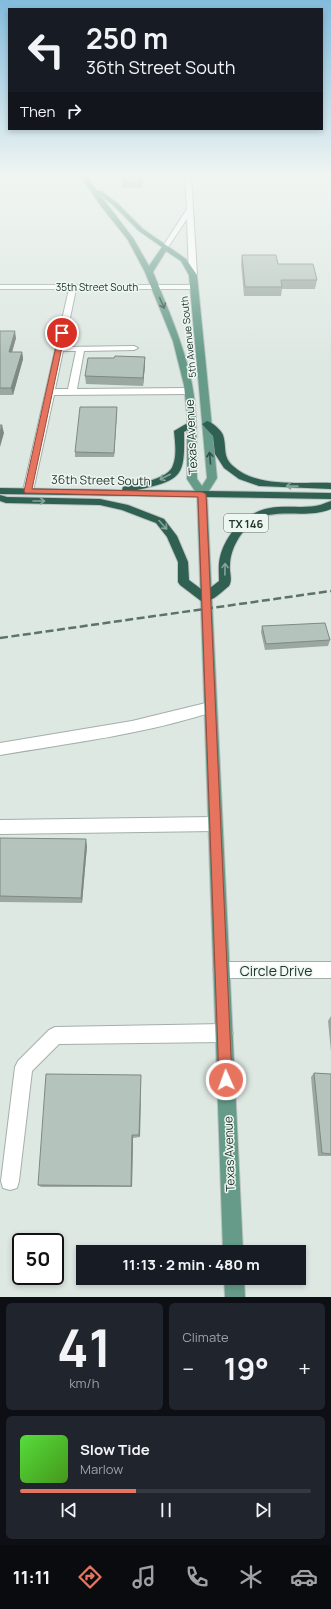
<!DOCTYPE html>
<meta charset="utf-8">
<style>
:root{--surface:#171b24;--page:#20242c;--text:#f1f3f6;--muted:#9ea1a6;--line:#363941;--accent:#e6745e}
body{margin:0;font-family:Manrope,sans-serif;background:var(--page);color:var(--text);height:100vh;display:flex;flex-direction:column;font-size:15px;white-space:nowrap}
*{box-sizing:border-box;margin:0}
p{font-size:13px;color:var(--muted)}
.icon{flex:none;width:22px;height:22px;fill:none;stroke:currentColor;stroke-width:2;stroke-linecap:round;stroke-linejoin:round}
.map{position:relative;height:1297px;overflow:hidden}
.details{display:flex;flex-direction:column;gap:6px;padding:6px;background:#0d0f14;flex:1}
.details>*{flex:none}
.hud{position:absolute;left:8px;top:8px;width:315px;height:122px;border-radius:0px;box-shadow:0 2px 6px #0003;background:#171b24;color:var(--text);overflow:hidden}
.speed{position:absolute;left:12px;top:1233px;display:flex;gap:8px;font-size:20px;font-weight:700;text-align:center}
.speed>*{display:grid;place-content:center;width:52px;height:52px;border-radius:50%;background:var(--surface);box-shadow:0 2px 6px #0003;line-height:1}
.speed .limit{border:2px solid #111;border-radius:6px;background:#fff;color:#111}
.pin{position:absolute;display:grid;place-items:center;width:34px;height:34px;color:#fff;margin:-17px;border:2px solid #fff;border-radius:50%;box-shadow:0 1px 4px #0007}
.me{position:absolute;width:44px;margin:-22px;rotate:358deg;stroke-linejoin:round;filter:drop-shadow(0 0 3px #0008)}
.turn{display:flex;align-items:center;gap:14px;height:84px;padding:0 12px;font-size:18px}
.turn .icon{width:52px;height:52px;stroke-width:2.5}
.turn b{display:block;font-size:28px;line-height:34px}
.then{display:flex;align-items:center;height:38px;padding:0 12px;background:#0003;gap:8px;font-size:15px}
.big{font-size:30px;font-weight:700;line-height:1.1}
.details .tile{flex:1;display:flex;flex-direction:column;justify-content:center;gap:6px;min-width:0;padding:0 14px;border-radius:6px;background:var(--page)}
.details .dial{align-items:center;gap:0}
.dial b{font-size:52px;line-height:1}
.song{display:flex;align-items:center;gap:12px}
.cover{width:48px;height:48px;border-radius:6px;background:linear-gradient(135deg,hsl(110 70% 55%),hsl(100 70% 35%))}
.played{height:4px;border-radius:2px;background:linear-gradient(90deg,var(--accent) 40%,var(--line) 40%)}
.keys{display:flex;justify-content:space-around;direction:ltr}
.heat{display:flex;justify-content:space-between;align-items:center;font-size:22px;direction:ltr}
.details .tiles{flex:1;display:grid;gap:6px;grid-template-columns:1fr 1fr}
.tile:last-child{grid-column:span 2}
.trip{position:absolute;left:76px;top:1245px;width:230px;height:40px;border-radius:0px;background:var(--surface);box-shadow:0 2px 6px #0003;font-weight:700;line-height:40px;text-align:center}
.dock{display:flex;height:64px;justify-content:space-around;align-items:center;background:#090b0e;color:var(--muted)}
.dock .icon{width:28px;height:28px}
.dock .selected{color:var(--accent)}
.dock b{font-size:18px;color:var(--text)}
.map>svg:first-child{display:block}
</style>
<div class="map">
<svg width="331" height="1297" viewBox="0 0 331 1297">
<rect width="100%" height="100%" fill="#dee8e3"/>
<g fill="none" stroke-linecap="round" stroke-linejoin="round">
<g stroke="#a2afa9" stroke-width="2">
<path id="minor" d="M 185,175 L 191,175 L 197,275 L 193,277 L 189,275 L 187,219 L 168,247 L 163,246 L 187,209 Z
M 0,285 L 198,285 L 198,289 L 76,289 L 64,347 L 134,346 L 138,348 L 134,350 L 84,351 L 77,389 L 188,388 L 192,391 L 188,394 L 54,395 L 33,491 L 32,493 L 24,493 L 23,491 L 69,289 L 0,289 ZM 63,351 L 76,351 L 68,389 L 55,389 Z
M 210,702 L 215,703 L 216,707 L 215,711 C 146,734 71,743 0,755 L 0,743 L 132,721 Z
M 215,817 L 220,819 L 222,824 L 220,829 L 215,831 L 0,834 L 0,820 Z
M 221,962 L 331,962 L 331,978 L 221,978 L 215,976 L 213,970 L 215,964 Z
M 224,1024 L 230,1027 L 233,1033 L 230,1039 L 224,1042 L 59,1044 L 32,1071 L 19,1181 L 17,1188 L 10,1190 L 3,1188 L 1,1181 L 15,1067 L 18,1061 L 49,1030 L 55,1027 Z"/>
</g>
<g stroke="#bcc3c1" stroke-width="2">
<path id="major" d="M 80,175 L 86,175 L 97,191 L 101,191 L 117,203 L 143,229 L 186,259 L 197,275 L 217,478 L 207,494 L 243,1252 L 223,1252 L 197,494 L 187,479 L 187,416 L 184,385 L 173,341 L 145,272 L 128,240 L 101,206 ZM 100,195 L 113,205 L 139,231 L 162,247 L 149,266 L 133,238 ZM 166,251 L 181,261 L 189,275 L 207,478 L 202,486 L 197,479 C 196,448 198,415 192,384 C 184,345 168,309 153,272 Z
M 224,1278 L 244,1278 L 245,1297 L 225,1297 Z"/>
</g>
<g stroke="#bcc3c1" stroke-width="2">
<path id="highway" d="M 191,421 L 196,424 L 184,432 C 185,477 182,480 137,490 L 331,493 L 331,499 L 0,494 L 0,488 L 122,490 L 123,487 C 136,483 169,480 173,465 C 177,455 175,442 174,431 Z
M 207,421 C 212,422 221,430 223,435 C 227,447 222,456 233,466 C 256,488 302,482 331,483 L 331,489 L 259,486 L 239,479 L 224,468 L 215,454 L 213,436 L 202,424 Z
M 0,495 L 7,497 L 100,499 L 128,505 L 164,519 L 177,536 L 188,562 L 189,580 L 205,592 L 219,581 C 219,573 218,565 220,557 C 226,533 246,512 270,508 C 286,505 305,509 320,505 C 324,504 327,502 331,501 L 331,509 C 297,523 262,497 237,541 C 233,548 230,557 230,565 C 229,572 233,580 229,586 C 221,592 211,604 201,601 L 180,585 L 178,582 L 178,562 L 167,537 L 156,523 L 122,510 L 100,505 L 6,503 L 0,501 Z"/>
</g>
<use href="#minor" fill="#fff" fill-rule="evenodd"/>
<use href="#major" fill="#669b89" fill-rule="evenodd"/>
<use href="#highway" fill="#2f6052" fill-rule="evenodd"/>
<path stroke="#5b736a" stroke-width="2.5" stroke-dasharray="8 3.5" stroke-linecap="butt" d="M 0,638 L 331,591"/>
</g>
<path fill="#9ba8a2" d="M 143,175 L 142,188 L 122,188 L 122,182 Z
M 242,255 L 278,264 L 317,280 L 315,289 L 282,289 L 281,296 L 244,296 L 241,264 Z
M 0,332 L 16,338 L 12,352 L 22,352 L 23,359 L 13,395 L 0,395 Z
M 145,357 L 145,365 L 143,386 L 86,384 L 85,376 L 114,358 Z
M 117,407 L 114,457 L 75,457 L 75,452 Z
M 262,626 L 330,640 L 328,646 L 265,650 L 261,632 Z
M 0,838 L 87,846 L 82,903 L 0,902 Z
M 331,1016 L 331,1052 L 328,1021 Z
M 314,1073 L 331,1074 L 331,1156 L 318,1156 L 311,1077 Z
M 141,1079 L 140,1137 L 133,1138 L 132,1187 L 41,1187 L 38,1185 Z"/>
<path fill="#7e8884" d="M 142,175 L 143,175 L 142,188 Z
M 15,331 L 16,338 L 10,359 L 9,352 Z
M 22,352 L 23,359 L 13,395 L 11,388 Z
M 145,357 L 145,365 L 143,386 L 143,378 Z
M 117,407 L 117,411 L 114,457 L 114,453 Z
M 2,425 L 4,433 L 0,447 L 0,433 Z
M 86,839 L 87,846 L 82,903 L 81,898 Z
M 141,1075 L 141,1079 L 140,1137 L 139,1135 Z
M 132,1135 L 133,1138 L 132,1187 L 131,1186 Z"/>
<path fill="#b4c3bc" stroke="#7e8884" d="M 123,175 L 142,175 L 142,182 L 122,182 Z
M 242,255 L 276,255 L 278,264 L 313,264 L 317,280 L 281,280 L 282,287 L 245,287 Z
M 0,331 L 15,331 L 9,352 L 22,352 L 11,388 L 0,388 Z
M 115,356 L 145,357 L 143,378 L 85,376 L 88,358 L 114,358 Z
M 80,407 L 117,407 L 114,453 L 75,452 Z
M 0,425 L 2,425 L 0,433 Z
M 325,623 L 330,640 L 266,644 L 262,626 Z
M 0,838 L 86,839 L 81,898 L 0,896 Z
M 314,1073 L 331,1074 L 331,1154 L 322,1153 Z
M 46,1074 L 141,1075 L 139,1135 L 132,1135 L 131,1186 L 38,1185 Z"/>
<defs><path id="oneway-shaft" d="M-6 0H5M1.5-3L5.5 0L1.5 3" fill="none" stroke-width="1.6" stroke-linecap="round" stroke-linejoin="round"/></defs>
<g stroke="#325046">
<use href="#oneway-shaft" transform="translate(162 303) rotate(66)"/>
<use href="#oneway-shaft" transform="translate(210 458) rotate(-95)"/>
</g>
<g stroke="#85a49a">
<use href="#oneway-shaft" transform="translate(165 477) rotate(153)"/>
<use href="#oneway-shaft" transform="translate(292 486) rotate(-179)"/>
<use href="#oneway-shaft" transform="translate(39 501)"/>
<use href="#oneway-shaft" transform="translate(163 525) rotate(48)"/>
<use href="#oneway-shaft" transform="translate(225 569) rotate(-89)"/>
</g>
<linearGradient id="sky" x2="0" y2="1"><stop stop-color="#82bbdc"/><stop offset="0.49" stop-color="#f0f5f2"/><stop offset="1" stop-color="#f0f5f2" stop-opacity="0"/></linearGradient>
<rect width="331" height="357" fill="url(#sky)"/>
<path fill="#e6745e" stroke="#964b3d" d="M 62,331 L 65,333 L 32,489 L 202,492 L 206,494 L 232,1080 L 230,1085 L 226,1087 L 221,1085 L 219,1080 L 198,497 L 25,493 L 24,491 L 59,333 Z"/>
<g text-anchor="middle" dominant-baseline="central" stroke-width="3" stroke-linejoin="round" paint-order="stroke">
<g font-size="10" fill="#21372f" stroke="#eef6f1">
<text x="97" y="287">35th Street South</text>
<text transform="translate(188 337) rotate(-96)">5th Avenue South</text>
</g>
<rect fill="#eef6f1" stroke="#5e7069" stroke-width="1" x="224" y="514" width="44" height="18" rx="3"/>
<g font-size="11" font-weight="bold" fill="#21372f">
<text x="246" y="523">TX 146</text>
</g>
<g font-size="12" fill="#21372f" stroke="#eef6f1">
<text transform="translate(191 437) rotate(-93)">Texas Avenue</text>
<text transform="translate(101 480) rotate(1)">36th Street South</text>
<text transform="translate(229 1154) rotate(-92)">Texas Avenue</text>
</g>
<g font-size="14" fill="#21372f" stroke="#eef6f1">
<text x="276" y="970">Circle Drive</text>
</g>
</g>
</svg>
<div class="speed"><div class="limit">50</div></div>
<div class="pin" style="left:62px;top:333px;background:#d93025"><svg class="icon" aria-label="arrive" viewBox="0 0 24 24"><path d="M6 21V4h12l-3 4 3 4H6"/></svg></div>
<svg class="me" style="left:226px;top:1080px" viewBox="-20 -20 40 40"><circle r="17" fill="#e6745e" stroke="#fff" stroke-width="3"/><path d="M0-11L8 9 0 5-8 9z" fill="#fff"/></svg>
<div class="trip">11:13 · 2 min · 480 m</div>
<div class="hud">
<div class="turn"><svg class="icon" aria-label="left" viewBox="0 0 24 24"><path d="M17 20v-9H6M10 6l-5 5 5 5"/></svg><div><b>250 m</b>36th Street South</div></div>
<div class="then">Then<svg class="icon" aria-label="right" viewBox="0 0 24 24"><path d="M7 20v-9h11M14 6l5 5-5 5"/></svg></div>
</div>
</div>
<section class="details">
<div class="tiles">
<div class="tile dial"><b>41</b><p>km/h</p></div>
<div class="tile"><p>Climate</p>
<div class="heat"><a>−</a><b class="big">19°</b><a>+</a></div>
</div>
<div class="tile">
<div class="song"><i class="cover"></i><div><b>Slow Tide</b><p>Marlow</p></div></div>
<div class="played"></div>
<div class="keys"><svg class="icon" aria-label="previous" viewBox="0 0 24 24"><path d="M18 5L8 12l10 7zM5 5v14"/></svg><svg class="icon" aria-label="pause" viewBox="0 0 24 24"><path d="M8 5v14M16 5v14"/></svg><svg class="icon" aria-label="next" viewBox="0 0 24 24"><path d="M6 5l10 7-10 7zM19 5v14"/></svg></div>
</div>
</div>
</section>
<nav class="dock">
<b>11:11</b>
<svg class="icon selected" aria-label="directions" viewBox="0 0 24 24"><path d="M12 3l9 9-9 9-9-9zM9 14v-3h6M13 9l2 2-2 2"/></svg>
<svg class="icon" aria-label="music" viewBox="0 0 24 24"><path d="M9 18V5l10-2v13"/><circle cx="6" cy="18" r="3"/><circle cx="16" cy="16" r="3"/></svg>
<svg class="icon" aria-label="phone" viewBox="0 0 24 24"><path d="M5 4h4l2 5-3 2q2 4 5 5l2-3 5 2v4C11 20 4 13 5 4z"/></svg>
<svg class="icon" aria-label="climate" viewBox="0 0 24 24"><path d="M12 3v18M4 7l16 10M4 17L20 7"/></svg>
<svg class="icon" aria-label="car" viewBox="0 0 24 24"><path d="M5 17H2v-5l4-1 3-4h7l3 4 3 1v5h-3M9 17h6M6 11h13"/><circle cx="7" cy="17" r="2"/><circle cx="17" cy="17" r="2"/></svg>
</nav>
